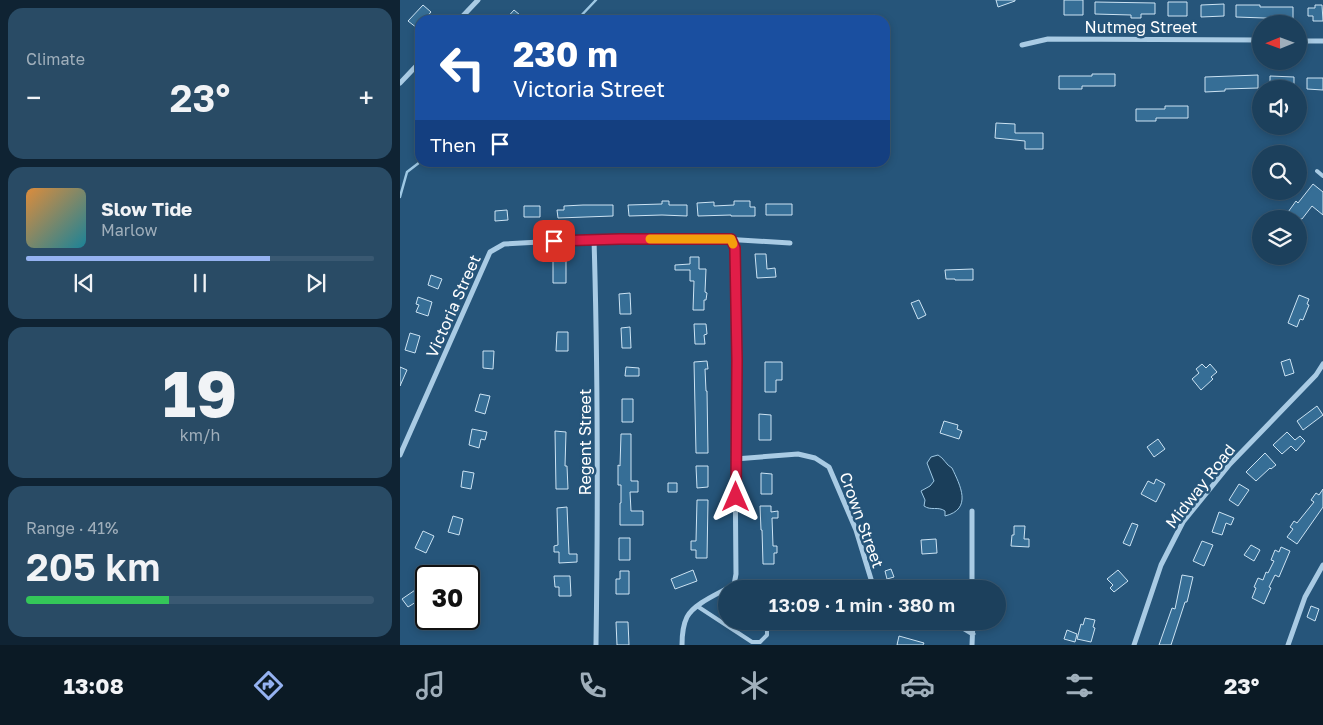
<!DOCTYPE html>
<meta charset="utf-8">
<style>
:root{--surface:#1c405c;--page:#294b65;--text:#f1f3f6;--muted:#a0afbb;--line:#3a5972;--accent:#95b2f1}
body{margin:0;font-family:"Golos Text",sans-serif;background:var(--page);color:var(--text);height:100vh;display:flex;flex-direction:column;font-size:19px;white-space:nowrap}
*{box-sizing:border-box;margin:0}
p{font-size:16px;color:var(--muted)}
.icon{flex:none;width:28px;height:28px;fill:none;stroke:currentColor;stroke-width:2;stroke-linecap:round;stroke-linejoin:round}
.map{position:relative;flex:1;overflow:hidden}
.details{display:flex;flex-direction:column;gap:8px;padding:8px;background:#0f2333;width:400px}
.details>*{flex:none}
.hud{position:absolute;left:15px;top:15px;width:475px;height:152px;border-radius:15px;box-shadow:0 2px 8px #0003,0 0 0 1px var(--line);background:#1a4fa0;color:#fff;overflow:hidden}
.needle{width:32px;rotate:269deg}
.controls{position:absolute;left:852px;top:15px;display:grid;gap:10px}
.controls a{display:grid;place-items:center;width:55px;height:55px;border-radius:50%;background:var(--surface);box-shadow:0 2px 8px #0003,0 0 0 1px var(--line);font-size:25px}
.speed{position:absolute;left:15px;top:565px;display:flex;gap:10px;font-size:25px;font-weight:700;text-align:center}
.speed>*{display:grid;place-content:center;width:65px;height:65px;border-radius:50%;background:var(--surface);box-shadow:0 2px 8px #0003,0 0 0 1px var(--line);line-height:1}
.speed .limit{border:2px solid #111;border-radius:8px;background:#fff;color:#111}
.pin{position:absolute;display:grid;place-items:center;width:42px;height:42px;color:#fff;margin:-21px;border-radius:10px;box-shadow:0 2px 8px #0006}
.me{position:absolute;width:55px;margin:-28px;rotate:0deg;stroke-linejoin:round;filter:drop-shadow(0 0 4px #0008)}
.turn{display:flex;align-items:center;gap:18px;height:105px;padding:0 15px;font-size:22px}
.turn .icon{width:65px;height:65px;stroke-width:2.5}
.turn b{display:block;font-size:35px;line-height:42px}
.then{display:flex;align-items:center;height:48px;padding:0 15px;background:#0003;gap:10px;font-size:19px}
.big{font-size:38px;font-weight:600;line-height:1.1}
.details .tile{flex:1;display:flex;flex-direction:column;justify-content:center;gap:8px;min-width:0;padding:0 18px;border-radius:15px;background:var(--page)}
.details .dial{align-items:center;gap:0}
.dial b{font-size:65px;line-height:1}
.song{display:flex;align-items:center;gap:15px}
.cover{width:60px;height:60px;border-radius:8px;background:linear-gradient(135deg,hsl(30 70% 55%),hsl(190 70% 35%))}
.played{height:5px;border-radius:2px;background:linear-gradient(90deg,var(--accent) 70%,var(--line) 70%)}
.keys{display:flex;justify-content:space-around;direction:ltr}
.heat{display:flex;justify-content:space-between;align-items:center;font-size:28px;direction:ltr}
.charge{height:8px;border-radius:4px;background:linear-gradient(90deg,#34c759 41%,var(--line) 0)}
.trip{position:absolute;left:318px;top:580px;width:288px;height:50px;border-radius:25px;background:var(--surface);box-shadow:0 2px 8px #0003,0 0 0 1px var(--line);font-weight:600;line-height:50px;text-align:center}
.tab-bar{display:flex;height:80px;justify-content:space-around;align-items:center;background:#0b1a25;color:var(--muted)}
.tab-bar .icon{width:35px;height:35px}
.tab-bar .current{color:var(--accent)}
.tab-bar b{font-size:22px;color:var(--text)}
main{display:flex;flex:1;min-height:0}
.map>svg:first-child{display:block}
</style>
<main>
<section class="details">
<div class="tile"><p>Climate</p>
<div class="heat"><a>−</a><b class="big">23°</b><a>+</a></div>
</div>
<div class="tile">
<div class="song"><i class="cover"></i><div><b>Slow Tide</b><p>Marlow</p></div></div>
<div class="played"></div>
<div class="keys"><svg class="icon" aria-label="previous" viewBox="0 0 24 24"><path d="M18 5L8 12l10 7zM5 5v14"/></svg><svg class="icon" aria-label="pause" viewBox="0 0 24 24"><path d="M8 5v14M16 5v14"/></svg><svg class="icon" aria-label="next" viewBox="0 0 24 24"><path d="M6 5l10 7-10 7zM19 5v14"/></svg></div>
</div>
<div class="tile dial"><b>19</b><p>km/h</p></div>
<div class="tile"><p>Range · 41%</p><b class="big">205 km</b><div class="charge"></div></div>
</section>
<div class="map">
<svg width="923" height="645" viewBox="0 0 923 645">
<rect width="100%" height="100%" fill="#26557a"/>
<path fill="#1a3e5a" stroke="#9ec8e4" d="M 538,455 C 544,458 546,465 552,468 C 560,485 573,509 545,516 L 545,511 C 538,506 531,511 524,506 L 525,500 L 521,491 L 530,486 L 534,481 L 527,463 L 531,457 Z"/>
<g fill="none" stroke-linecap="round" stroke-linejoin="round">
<path stroke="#9ec8e4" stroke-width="2.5" d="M 177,20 L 196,0
M 0,197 L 7,172 L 20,162"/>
</g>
<path fill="#366e96" stroke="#cce3f3" d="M 596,0 L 615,0 L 615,1 L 598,7 Z
M 664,0 L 683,0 L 683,15 L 664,15 Z
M 695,2 L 755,3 L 755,14 L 741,14 L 741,18 L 731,18 L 731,15 L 695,14 Z
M 768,2 L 787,2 L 787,16 L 768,16 Z
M 824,4 L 824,16 L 801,17 L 801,5 Z
M 23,5 L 31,12 L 24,20 L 20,20 L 20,25 L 17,28 L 8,21 Z
M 836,5 L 860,5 L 860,7 L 893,7 L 893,19 L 836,17 Z
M 915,5 L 922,5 L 923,21 L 913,21 L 913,16 L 908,16 L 908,8 L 915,8 Z
M 114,10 L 126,20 L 105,20 Z
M 692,74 L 715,74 L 715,86 L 682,86 L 682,89 L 659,89 L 659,76 L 692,76 Z
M 858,75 L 858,88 L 825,89 L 825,91 L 805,92 L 805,77 Z
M 870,76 L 894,77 L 894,89 L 870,89 Z
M 907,78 L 923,78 L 923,90 L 907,89 Z
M 765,106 L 788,106 L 788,118 L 756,118 L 756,121 L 736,121 L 736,109 L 765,109 Z
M 596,123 L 615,124 L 615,133 L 643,133 L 643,149 L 625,149 L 625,141 L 595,138 Z
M 913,184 L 923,192 L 923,215 L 912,206 L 902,219 L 883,219 L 896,201 L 898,203 Z
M 262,201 L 269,201 L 269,205 L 287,205 L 287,216 L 262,215 L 229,216 L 228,205 L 262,204 Z
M 334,201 L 350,201 L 350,207 L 355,207 L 355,216 L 331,216 L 331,215 L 298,216 L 297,203 L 314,202 L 314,206 L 334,205 Z
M 366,204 L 392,204 L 392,215 L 366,215 Z
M 183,205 L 213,205 L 213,216 L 158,218 L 157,210 L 164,210 L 164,206 Z
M 124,206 L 140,206 L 140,217 L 124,217 Z
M 107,210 L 108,220 L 95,221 L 95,211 Z
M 355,254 L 366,254 L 367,269 L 375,268 L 376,277 L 357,278 Z
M 290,257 L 299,257 L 299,269 L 306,269 L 305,292 L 307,293 L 306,300 L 304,300 L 304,310 L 293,310 L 294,281 L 290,281 L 290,270 L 275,270 L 275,265 L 290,264 Z
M 153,258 L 166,258 L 166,283 L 153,283 Z
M 573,269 L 573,280 L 555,280 L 555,279 L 546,279 L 545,270 Z
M 31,275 L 42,279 L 38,289 L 28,285 Z
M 230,293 L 231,314 L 220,314 L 219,294 Z
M 899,295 L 909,299 L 907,304 L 909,305 L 903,320 L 900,319 L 897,327 L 888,323 Z
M 18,297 L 32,302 L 28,316 L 16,312 L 19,305 L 16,304 Z
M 519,300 L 526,315 L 518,319 L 511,303 Z
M 294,324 L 306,324 L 307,334 L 304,335 L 305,344 L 295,344 Z
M 230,327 L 231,348 L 222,348 L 221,328 Z
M 157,332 L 168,332 L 168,351 L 156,351 Z
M 10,333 L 20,336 L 15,353 L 5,350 Z
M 83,351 L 94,351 L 93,369 L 83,368 Z
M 890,359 L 894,373 L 885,376 L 881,362 Z
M 307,361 L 308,369 L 305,369 L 306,391 L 307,391 L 308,453 L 296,453 L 294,362 Z
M 365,362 L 382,362 L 382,380 L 376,380 L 376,392 L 365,392 Z
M 802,364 L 806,368 L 810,364 L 817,372 L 811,377 L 813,379 L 801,390 L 792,379 L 799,373 L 796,369 Z
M 0,367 L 7,370 L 0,386 Z
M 226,367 L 239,368 L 239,376 L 225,376 Z
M 80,394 L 90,396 L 85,414 L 75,411 Z
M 222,399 L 233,399 L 233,422 L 222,422 Z
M 917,406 L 923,415 L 903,430 L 897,421 Z
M 359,414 L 371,415 L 371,440 L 359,440 Z
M 544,421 L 558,425 L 557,429 L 562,431 L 559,439 L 540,433 Z
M 72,429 L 87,432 L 85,440 L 81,439 L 79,448 L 69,445 Z
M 155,431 L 166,432 L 165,466 L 167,466 L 168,489 L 156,489 Z
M 887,432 L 895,440 L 900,436 L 905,441 L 896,451 L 891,446 L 882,454 L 873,445 Z
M 221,434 L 231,434 L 231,481 L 238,481 L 238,492 L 230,492 L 231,511 L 243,511 L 243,525 L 220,525 L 220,503 L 221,503 L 221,485 L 218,485 L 218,465 L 220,466 Z
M 758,439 L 765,449 L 754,457 L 747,447 Z
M 865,453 L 876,465 L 871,469 L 870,468 L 856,481 L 846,472 Z
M 296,466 L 308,466 L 308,487 L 297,488 Z
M 63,471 L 74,473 L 71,489 L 61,487 Z
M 361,473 L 372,474 L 372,494 L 361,494 Z
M 756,479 L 765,484 L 756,502 L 741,494 L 748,481 L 754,484 Z
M 268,483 L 277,483 L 277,492 L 268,492 Z
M 839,484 L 849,490 L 838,506 L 829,500 Z
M 923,489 L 923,507 L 897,544 L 887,537 L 893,529 L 890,527 L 894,521 L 897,523 L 914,502 L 911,500 L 916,493 L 919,495 Z
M 297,500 L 308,500 L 307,558 L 296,558 L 296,550 L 291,550 L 291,541 L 296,541 Z
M 360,506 L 371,506 L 371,512 L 378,511 L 378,518 L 372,518 L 373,546 L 377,546 L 377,553 L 374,553 L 374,564 L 363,564 L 362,530 L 361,530 Z
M 167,507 L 169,554 L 177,554 L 177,562 L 159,563 L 159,552 L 154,552 L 154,546 L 158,545 L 157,508 Z
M 819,512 L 834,518 L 831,525 L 826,523 L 822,535 L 812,532 Z
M 53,516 L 63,519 L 59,535 L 48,532 Z
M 732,523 L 738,525 L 730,546 L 723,543 Z
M 614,526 L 625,526 L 624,539 L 629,539 L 629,547 L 611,546 L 612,535 L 614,535 Z
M 23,531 L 34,536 L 26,553 L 15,548 Z
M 219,538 L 230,538 L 230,560 L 219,560 Z
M 536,539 L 537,553 L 522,554 L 521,540 Z
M 802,541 L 813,545 L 804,566 L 793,561 Z
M 851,545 L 860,550 L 854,561 L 844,555 Z
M 881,547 L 890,551 L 879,577 L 875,575 L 869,587 L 871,588 L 864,604 L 852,598 L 856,588 L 854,587 L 858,578 L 863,580 L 866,572 L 868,573 L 874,561 L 871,560 L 875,550 L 879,552 Z
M 491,569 L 494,577 L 487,579 L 485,571 Z
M 293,570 L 297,581 L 275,589 L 271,579 Z
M 718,570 L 728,581 L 714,592 L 710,588 L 713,585 L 707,579 Z
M 220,571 L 229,571 L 229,594 L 216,594 L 216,579 L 220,579 Z
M 782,575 L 793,577 L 787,602 L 785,602 L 771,645 L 759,645 L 772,608 L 775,609 Z
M 154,576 L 170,576 L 171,596 L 159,596 L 159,587 L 155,587 Z
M 18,588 L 24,597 L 8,607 L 2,599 Z
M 911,606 L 919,609 L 915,621 L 907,617 Z
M 685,618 L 695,620 L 693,627 L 695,628 L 691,642 L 677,639 L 681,624 L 683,625 Z
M 216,622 L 228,622 L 229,645 L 217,645 Z
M 667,630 L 677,634 L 675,642 L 664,639 Z
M 499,636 L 524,643 L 523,645 L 497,645 Z"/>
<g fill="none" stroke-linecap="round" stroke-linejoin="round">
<path stroke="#a9cbe4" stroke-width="4" d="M 917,171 L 923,176
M 297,606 L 352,642 L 360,642 L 367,635 L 367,621"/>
<path stroke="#a9cbe4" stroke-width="5" d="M 59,20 L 78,0
M 899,41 L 923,41
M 622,45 L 648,39 L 861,40
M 0,83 L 20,62
M 194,239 C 198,375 198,510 196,645
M 0,455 L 90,252 L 104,244 L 194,239 L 308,238 L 390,243
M 335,459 L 398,454 L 415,458 L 429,467 L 456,530 L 474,589
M 572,511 L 572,589
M 327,589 L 334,585 L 336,574 L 335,459 L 337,360 L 335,248 L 331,239
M 523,621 L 563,628 L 573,634
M 282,645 C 282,637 283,625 287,617 C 293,605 315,595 326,589
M 572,645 L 573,621
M 734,645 L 761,565 L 783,522 L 830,464 L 916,375 L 923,364
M 888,645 L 905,597 L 923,565"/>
</g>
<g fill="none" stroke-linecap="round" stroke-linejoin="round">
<g stroke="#92132f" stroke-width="12">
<path id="route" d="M 154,241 L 220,239 L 331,239 L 335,248 L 337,360 L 336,497"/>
</g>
<use href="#route" stroke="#e11d48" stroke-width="9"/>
<path stroke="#f59e0b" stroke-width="9" d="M 250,239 L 331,239 L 333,244"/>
</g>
<g text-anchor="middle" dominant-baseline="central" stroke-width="5" stroke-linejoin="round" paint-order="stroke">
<g font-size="16" fill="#fff" stroke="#26557a">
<text x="741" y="27">Nutmeg Street</text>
<text transform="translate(53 306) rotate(-66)">Victoria Street</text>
<text transform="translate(185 442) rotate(-90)">Regent Street</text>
<text transform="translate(800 486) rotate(-52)">Midway Road</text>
<text transform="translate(462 520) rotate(70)">Crown Street</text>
</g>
</g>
</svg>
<div class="controls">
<a><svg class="needle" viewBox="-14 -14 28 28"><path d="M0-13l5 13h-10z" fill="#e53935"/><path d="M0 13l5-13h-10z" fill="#a0afbb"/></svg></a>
<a><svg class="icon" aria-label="sound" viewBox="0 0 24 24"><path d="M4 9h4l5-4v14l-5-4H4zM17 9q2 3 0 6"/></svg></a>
<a><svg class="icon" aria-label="search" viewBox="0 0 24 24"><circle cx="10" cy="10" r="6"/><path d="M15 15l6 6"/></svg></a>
<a><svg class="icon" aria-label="layers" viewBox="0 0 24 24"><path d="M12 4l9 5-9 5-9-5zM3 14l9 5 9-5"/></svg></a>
</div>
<div class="speed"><div class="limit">30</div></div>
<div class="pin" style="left:154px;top:241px;background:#d93025"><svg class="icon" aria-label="arrive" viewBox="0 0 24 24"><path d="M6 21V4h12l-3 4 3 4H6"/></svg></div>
<svg class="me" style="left:336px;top:497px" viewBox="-20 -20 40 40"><path d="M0-17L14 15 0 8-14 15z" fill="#e11d48" stroke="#fff" stroke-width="4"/></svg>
<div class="trip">13:09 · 1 min · 380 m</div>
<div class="hud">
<div class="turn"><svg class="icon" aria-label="left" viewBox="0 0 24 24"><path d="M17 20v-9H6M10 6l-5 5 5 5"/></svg><div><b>230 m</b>Victoria Street</div></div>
<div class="then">Then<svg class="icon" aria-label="arrive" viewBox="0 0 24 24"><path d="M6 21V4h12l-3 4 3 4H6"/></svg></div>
</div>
</div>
</main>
<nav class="tab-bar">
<b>13:08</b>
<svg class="icon current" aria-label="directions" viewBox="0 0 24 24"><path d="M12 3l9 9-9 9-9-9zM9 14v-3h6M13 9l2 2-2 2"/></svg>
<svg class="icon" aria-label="music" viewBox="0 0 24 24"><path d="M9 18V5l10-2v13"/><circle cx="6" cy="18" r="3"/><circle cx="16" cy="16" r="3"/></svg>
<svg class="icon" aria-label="phone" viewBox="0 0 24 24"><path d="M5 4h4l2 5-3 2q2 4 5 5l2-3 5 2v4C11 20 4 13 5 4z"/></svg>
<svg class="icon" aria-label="climate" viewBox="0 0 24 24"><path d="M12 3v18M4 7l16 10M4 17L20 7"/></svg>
<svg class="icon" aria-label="car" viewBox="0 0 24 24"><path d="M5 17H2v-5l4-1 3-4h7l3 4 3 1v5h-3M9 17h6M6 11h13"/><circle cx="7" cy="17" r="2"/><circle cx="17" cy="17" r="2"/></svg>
<svg class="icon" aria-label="filters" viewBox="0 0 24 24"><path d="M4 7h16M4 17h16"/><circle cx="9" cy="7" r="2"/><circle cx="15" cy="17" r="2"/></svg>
<b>23°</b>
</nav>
